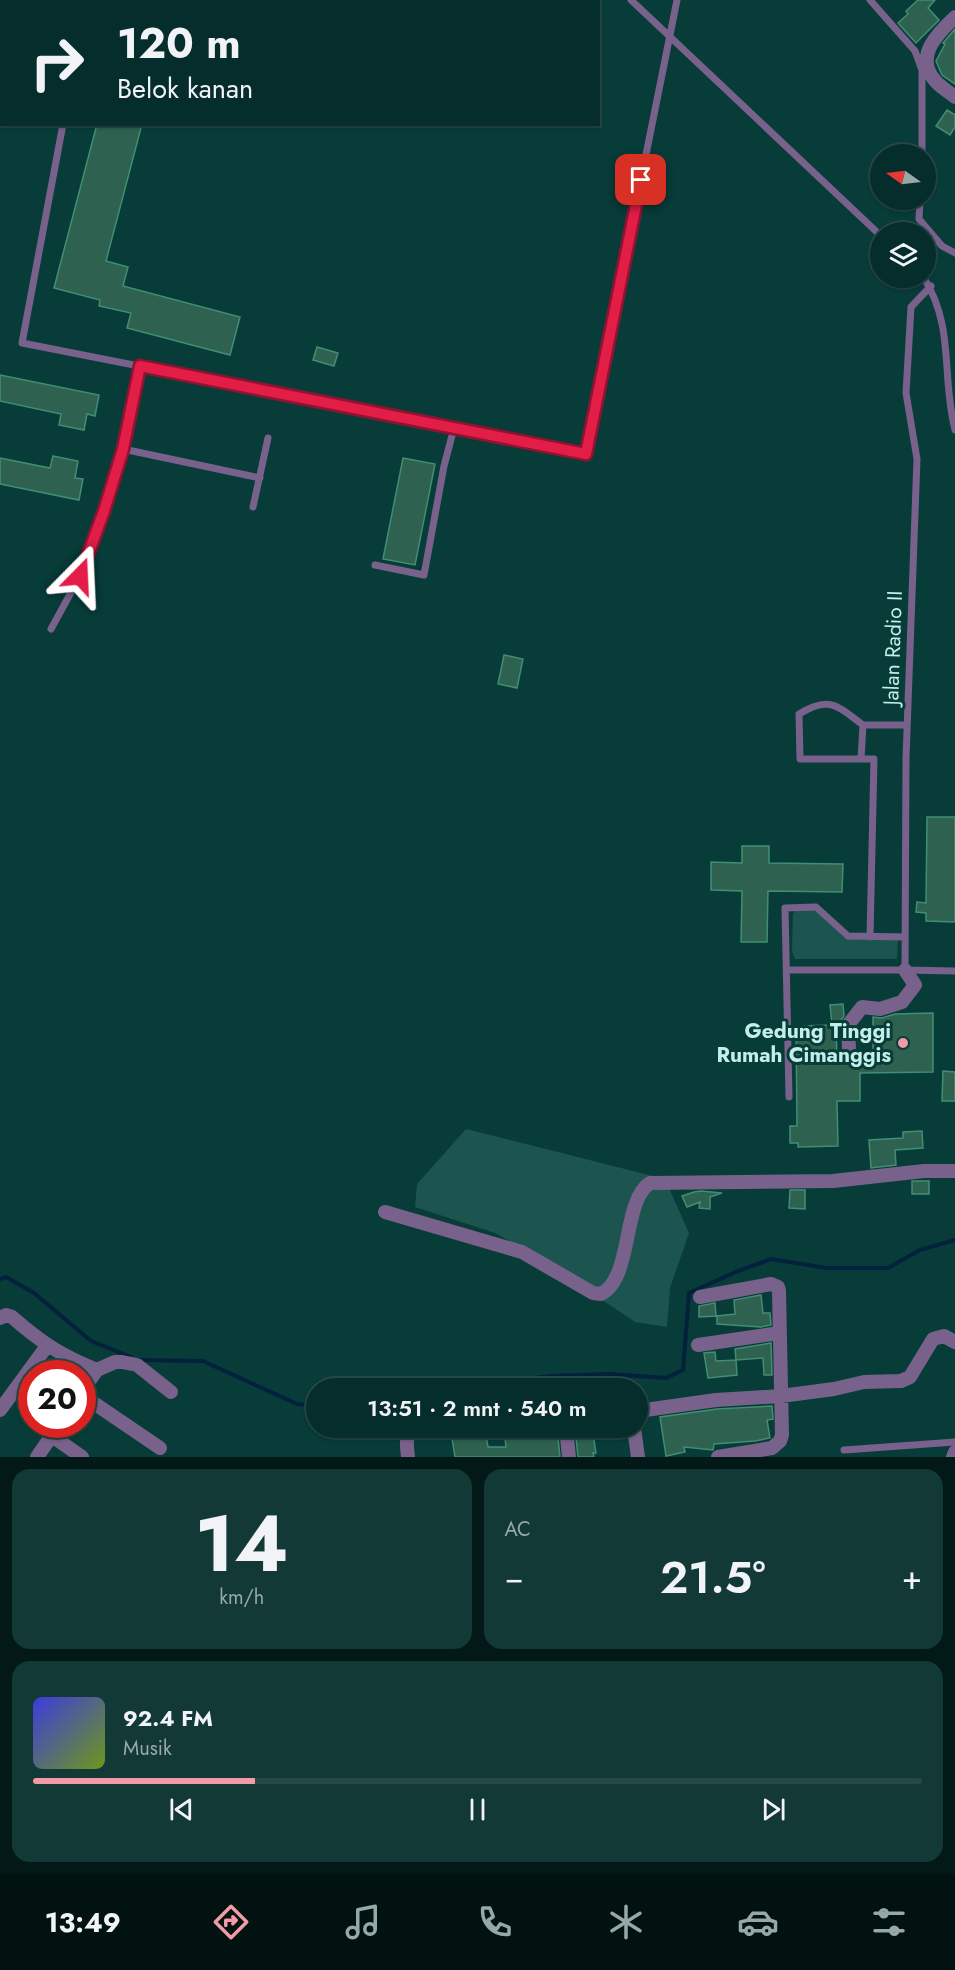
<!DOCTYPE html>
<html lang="id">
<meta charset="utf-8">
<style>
:root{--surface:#052d2b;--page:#133937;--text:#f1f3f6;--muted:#97a8a9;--line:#264947;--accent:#f39aa9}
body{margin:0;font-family:Jost,sans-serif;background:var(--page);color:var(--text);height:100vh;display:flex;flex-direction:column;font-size:22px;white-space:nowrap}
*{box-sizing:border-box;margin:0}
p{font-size:20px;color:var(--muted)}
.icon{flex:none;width:33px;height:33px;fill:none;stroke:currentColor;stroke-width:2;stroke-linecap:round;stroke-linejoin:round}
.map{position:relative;height:1457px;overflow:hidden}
.details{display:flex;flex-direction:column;gap:12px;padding:12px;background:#031918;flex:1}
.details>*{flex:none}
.banner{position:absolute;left:0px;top:0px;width:600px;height:126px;box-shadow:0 2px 4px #0004,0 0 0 2px var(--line);background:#052d2b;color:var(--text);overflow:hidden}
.needle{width:39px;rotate:284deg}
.controls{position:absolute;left:870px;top:144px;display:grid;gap:12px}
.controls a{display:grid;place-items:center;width:66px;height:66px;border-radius:50%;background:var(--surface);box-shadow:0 2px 4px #0004,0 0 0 2px var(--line);font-size:30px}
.speed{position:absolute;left:18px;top:1360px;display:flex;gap:12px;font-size:30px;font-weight:700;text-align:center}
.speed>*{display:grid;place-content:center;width:78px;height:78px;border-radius:50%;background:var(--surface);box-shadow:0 2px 4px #0004,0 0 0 2px var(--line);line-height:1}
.speed .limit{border:9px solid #d22;background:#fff;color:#111}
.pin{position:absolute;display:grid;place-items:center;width:51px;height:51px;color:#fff;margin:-26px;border-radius:12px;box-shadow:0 3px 9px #0006}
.me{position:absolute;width:66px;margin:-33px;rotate:21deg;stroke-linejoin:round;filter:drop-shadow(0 0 4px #0008)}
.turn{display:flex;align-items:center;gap:21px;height:126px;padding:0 18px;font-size:27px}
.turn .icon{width:78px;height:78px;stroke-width:2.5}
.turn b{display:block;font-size:42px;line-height:51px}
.big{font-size:45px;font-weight:600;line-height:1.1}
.details .tile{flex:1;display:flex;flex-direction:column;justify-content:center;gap:9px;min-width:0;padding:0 21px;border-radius:18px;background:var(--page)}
.details .dial{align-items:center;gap:0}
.dial b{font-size:78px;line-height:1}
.song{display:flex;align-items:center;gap:18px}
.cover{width:72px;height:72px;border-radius:9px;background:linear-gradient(135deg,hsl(240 70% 55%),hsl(80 70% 35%))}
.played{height:6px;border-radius:3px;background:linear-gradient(90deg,var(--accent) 25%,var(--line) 25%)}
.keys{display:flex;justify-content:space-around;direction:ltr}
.heat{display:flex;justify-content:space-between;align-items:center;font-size:33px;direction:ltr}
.details .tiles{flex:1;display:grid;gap:12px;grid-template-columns:1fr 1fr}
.tile:last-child{grid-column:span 2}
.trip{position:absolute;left:306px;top:1378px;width:342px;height:60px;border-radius:30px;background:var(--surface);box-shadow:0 2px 4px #0004,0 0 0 2px var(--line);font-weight:600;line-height:60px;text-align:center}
.menu{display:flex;height:96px;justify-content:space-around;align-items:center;background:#021211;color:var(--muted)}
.menu .icon{width:42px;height:42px}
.menu .on{color:var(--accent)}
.menu b{font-size:27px;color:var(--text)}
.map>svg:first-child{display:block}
</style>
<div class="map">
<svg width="955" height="1457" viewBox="0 0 955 1457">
<rect width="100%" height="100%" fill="#073c39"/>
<path fill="#1c5450" d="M 815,909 L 843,935 L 898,940 L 897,959 L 795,959 L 792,951 L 793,914 L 795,911 Z
M 466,1129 L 665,1179 L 689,1233 L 670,1288 L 667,1327 L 635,1322 L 537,1256 L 495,1233 L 415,1207 L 417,1184 Z"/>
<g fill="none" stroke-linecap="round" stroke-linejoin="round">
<path stroke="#03213c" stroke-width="4" d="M 0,1279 L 6,1277 L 34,1293 L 91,1341 L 131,1357
M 138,1360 L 203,1361 L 297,1404 L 316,1406
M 483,1389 L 501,1382 L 551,1376 L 610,1374 L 666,1378 L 683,1370 L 689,1293 L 738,1271 L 771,1259 L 827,1268 L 888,1268 L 920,1250 L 955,1240"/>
</g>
<path fill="#2f6150" stroke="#408e74" stroke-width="1.5" d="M 918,0 L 935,0 L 928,8 L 939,20 L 916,43 L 898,23 L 908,14 L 906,11 Z
M 955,29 L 955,84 L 942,75 L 936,61 L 945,44 L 943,43 Z
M 947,110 L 955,115 L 955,127 L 950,135 L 936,126 Z
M 97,124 L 142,124 L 106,261 L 128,267 L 123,286 L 240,317 L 230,355 L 127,328 L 131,313 L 99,306 L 100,300 L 54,288 Z
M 317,347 L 338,353 L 334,366 L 313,360 Z
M 0,375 L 99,395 L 95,416 L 87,414 L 84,430 L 59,425 L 61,414 L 0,401 Z
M 53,456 L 78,461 L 75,478 L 83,479 L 79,500 L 0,484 L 0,458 L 50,468 Z
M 403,458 L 435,464 L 415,565 L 383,559 Z
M 504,655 L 523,659 L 517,688 L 498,684 Z
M 927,817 L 955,817 L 955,922 L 926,921 L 926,913 L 916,912 L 917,902 L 926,903 Z
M 742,846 L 769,846 L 769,863 L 843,864 L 842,892 L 768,891 L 767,942 L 741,942 L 742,891 L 711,890 L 711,862 L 742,863 Z
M 843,1004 L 844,1016 L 839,1023 L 832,1024 L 830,1005 Z
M 933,1013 L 933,1072 L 860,1073 L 860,1101 L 837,1101 L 838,1146 L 798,1147 L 798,1143 L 790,1143 L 790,1126 L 797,1126 L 796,1026 L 836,1025 L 837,1058 L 873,1057 L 873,1017 L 882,1018 L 895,1014 Z
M 943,1071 L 955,1072 L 955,1101 L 942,1101 Z
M 922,1131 L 923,1148 L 895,1150 L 896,1165 L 871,1168 L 869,1140 L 903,1138 L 903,1132 Z
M 912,1181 L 929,1181 L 929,1194 L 912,1194 Z
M 790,1190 L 805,1190 L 805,1209 L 789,1208 Z
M 694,1192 L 701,1191 L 722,1193 L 710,1197 L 710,1209 L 699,1208 L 700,1202 L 687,1207 L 682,1196 Z
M 761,1295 L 763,1313 L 770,1313 L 771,1325 L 761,1327 L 717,1324 L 717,1316 L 735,1314 L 734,1300 Z
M 715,1303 L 716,1316 L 699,1317 L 699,1306 Z
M 771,1343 L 772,1375 L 764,1375 L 763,1358 L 736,1360 L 735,1349 Z
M 715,1352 L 716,1361 L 736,1360 L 737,1375 L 708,1378 L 704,1353 Z
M 772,1406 L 773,1419 L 767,1420 L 770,1438 L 755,1441 L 714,1444 L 713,1450 L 684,1447 L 685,1452 L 666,1456 L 660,1417 L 717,1409 Z
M 520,1428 L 520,1430 L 557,1428 L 560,1457 L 455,1457 L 451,1432 L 485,1429 L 488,1447 L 506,1447 L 504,1430 Z
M 575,1428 L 592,1428 L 596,1453 L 593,1453 L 594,1457 L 578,1457 Z"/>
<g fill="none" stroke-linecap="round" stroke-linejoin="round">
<path stroke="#78618b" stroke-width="7" d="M 631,0 L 880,235
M 870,0 L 915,51 L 922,70 L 922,154
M 85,2 L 86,0
M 0,18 L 2,19
M 63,124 L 22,343 L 586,454 L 677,0
M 920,200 L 919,219 L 942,246 L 955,253
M 924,278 C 955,328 941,375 955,430
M 931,286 L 911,307 L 906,393 L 917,459 L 906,758 L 905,970 L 955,971
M 140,366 L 123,449 L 260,478
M 253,507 L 268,438
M 375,565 L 424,575 L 444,466 L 454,428
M 51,629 L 80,576 L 104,511 L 123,449
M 863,725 L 907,725
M 861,759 L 863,725 C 837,706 830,695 799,714 L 800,759 L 874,759 L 870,937
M 787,970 L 905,970
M 789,1097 L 785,908 L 816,907 L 848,936 L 905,937
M 844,1450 L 955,1442"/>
<path stroke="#78618b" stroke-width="14" d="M 955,17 C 939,32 915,55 933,78 C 938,86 948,91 955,97
M 849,1049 L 848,1025 L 862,1007 L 880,1009 L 902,1002 L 915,985 L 905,970
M 385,1212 L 522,1252 L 593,1293 L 601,1294 C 633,1278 622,1201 650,1183 L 833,1181 L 924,1171 L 955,1171
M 700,1297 L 771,1284 L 778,1287 L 779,1291 L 782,1435 L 780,1441 L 772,1448 L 718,1457
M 0,1318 L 6,1315 L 12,1317 C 42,1343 60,1355 97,1370
M 698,1345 L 779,1333
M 82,1391 L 97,1370 L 115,1362 L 122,1362 L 137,1365 L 171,1392
M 82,1395 L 160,1448
M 0,1410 L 47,1346
M 638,1411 L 716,1400 L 781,1396 L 834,1389 L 864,1382 L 901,1381 L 910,1377 L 933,1339 L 944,1336 L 955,1342
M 566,1428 L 569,1457
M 634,1428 L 638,1457
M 52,1436 L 82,1457
M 37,1457 L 59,1425
M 408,1457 C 407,1447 405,1438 411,1430 L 437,1428
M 953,1457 L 955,1452"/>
</g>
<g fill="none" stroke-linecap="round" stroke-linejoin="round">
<g stroke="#92132f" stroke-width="15">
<path id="route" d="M 80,576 L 104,511 L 123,449 L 140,366 L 586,454 L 641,180"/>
</g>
<use href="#route" stroke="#e11d48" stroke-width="10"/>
</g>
<circle fill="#f39aa9" stroke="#073c39" stroke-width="2" cx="903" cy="1043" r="6"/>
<g text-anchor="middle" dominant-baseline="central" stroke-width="6" stroke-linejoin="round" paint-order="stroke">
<g font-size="21" fill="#c4eee9" stroke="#073c39">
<text transform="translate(893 648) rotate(-88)">Jalan Radio II</text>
</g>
<g font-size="21" font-weight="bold" fill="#c4eee9" stroke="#073c39" text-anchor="end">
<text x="891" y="1031">Gedung Tinggi<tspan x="891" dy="24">Rumah Cimanggis</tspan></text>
</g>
</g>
</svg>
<div class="controls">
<a><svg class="needle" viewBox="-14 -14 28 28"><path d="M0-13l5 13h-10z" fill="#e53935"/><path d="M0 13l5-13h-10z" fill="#97a8a9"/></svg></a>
<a><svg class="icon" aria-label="layers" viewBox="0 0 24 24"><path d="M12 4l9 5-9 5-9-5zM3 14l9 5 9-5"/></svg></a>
</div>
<div class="speed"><div class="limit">20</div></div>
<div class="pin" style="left:641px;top:180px;background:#d93025"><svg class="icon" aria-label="arrive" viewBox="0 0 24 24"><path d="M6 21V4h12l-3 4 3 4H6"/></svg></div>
<svg class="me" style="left:80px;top:576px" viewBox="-20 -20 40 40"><path d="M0-17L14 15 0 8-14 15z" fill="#e11d48" stroke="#fff" stroke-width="4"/></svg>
<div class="trip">13:51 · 2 mnt · 540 m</div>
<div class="banner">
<div class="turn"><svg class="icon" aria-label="right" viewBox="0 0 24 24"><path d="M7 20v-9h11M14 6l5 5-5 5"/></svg><div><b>120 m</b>Belok kanan</div></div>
</div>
</div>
<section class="details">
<div class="tiles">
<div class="tile dial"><b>14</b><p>km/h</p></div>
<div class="tile"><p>AC</p>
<div class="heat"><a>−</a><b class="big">21.5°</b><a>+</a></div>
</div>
<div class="tile">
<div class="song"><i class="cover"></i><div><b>92.4 FM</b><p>Musik</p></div></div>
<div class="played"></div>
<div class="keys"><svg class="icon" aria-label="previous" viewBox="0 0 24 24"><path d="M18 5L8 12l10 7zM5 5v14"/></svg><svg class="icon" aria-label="pause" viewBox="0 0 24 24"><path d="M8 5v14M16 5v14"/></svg><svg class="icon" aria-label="next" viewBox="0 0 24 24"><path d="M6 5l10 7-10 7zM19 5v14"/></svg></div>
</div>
</div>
</section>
<nav class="menu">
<b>13:49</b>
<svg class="icon on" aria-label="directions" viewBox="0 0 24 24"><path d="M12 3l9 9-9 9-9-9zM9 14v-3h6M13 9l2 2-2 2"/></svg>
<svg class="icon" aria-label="music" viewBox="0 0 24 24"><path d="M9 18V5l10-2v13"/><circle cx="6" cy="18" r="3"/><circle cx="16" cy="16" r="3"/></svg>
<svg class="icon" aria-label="phone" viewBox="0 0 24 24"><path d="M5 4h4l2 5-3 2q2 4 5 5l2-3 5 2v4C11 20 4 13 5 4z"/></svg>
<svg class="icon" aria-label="climate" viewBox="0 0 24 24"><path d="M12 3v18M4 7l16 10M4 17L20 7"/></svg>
<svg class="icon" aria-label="car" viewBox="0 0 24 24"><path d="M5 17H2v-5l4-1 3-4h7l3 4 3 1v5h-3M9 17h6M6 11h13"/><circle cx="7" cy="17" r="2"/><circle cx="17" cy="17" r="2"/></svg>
<svg class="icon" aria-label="filters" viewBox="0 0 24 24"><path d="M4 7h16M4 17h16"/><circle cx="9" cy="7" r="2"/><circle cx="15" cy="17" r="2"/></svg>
</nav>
